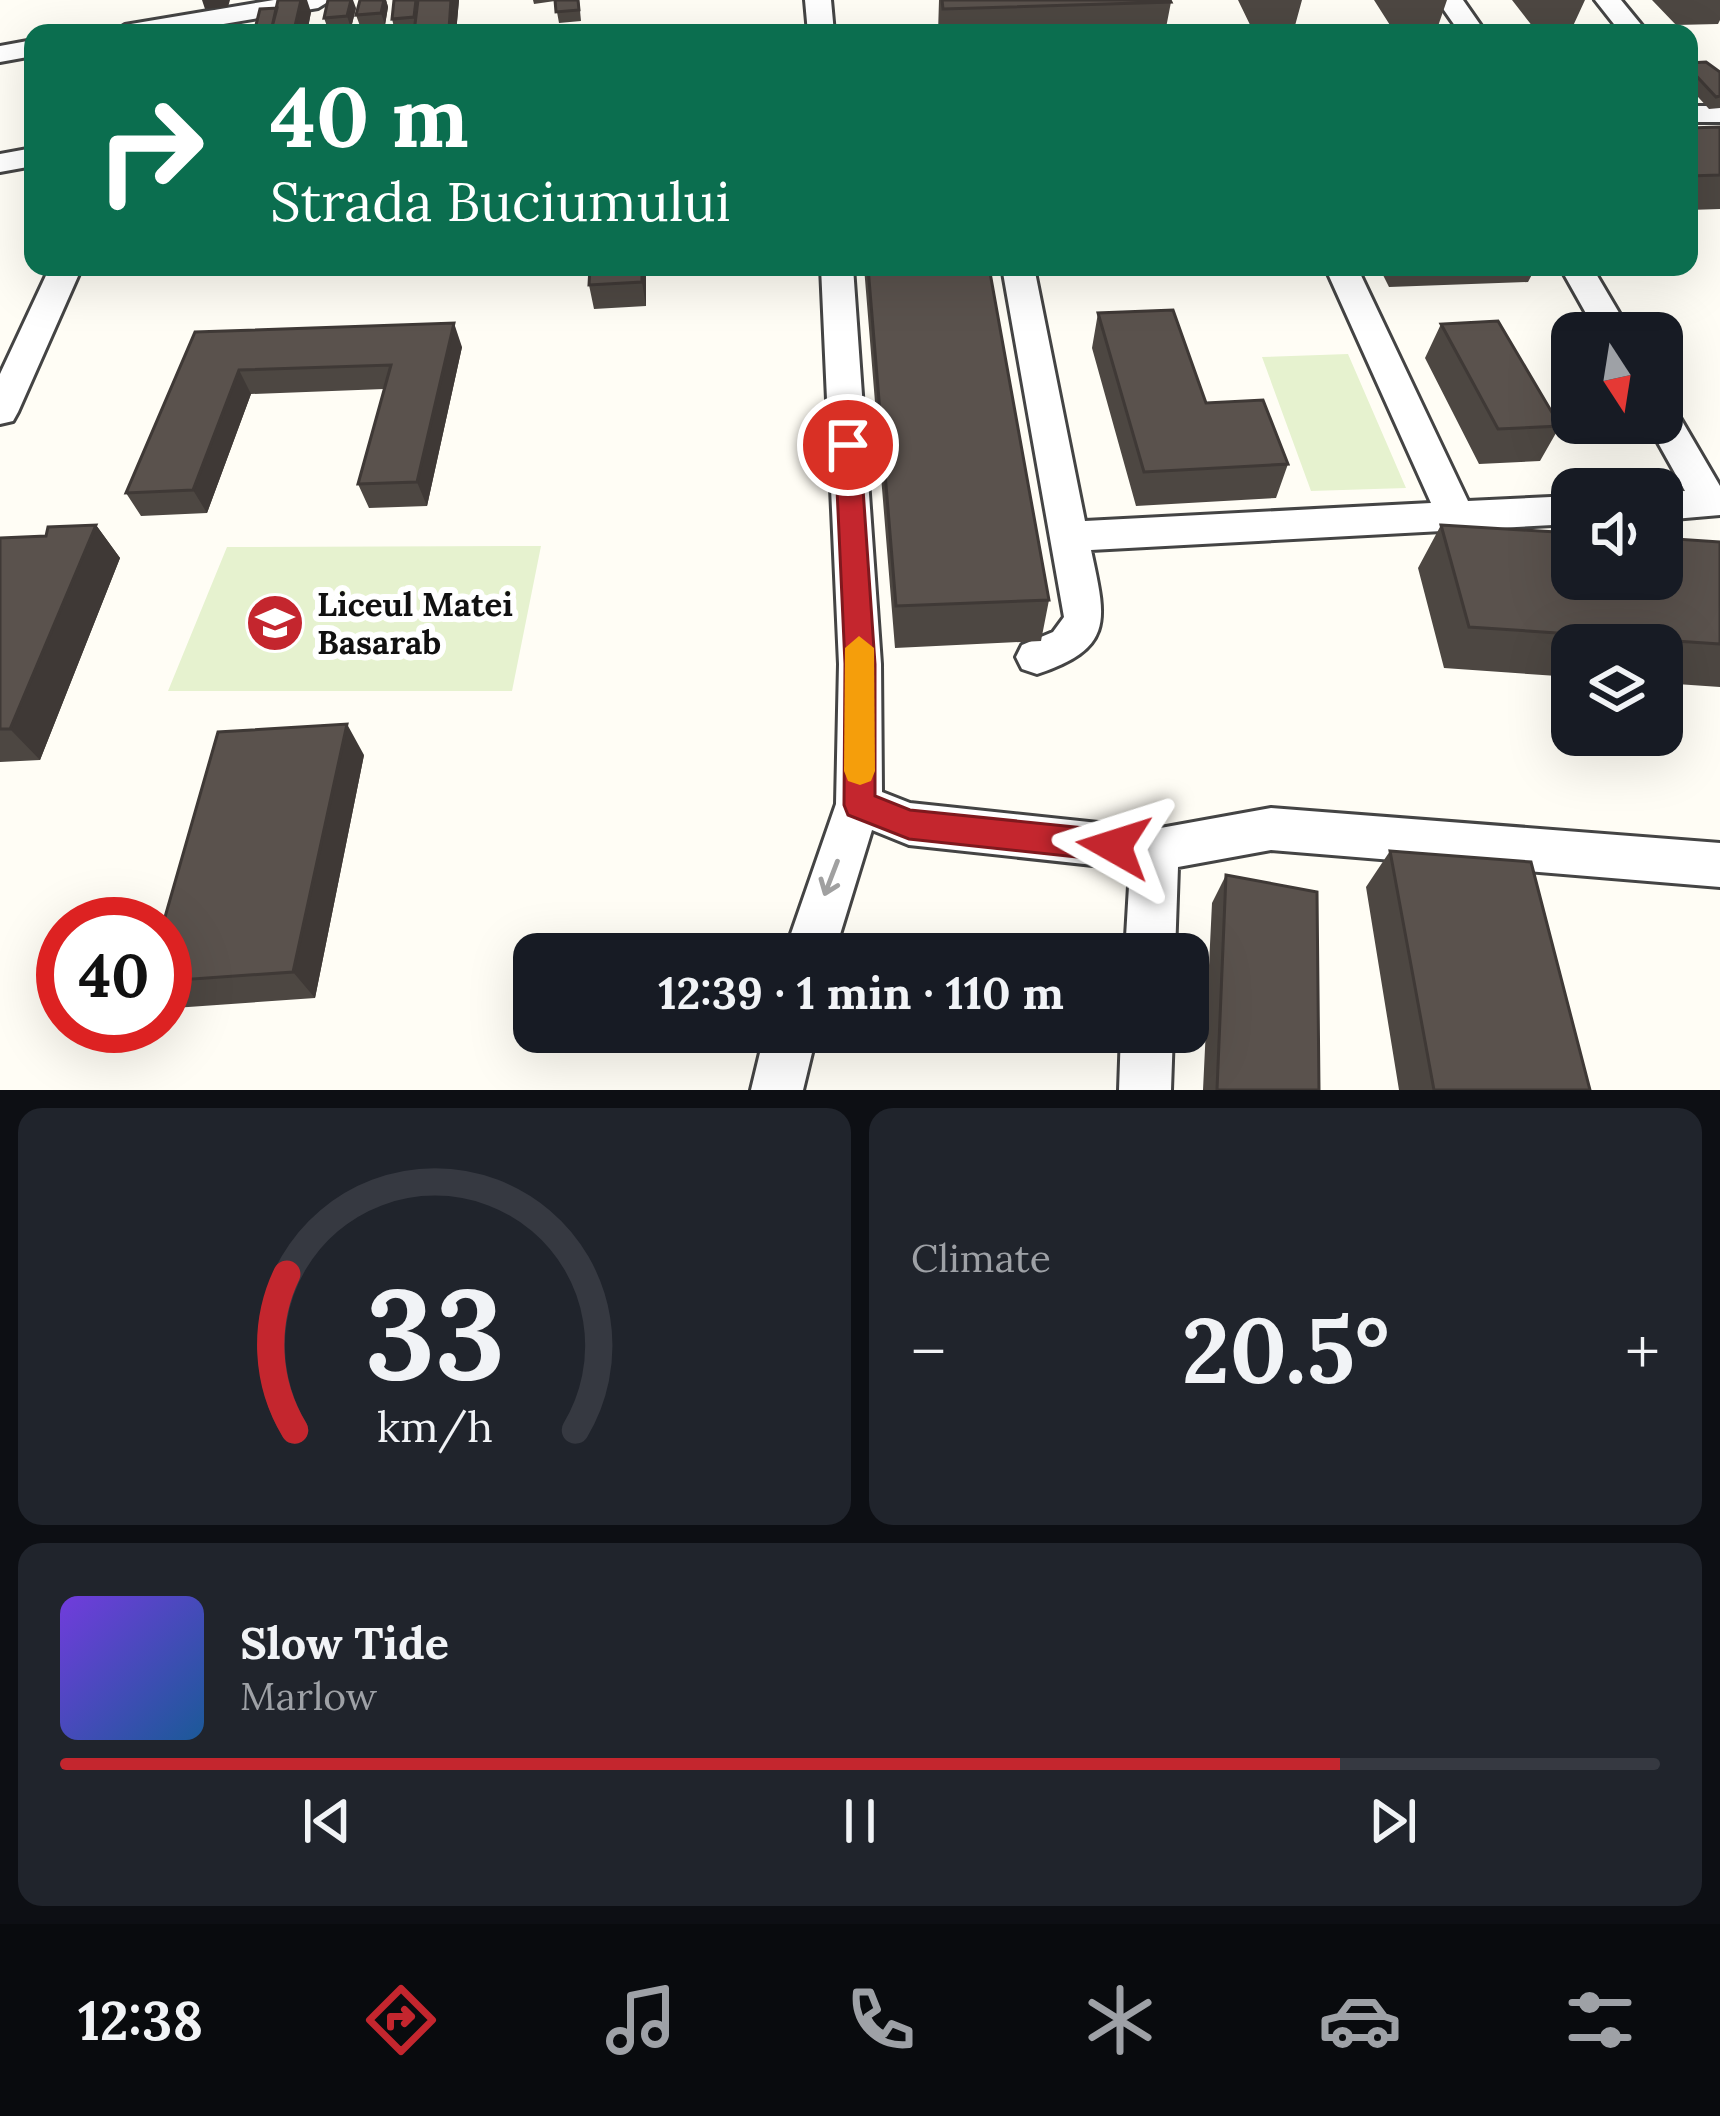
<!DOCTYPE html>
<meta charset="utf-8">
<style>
:root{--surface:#171b24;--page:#20242c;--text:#f1f3f6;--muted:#9ea1a6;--line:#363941;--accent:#c4262e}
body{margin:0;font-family:Lora,serif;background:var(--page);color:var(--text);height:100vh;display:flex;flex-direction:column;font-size:45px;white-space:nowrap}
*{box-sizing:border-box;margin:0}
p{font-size:39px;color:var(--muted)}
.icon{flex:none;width:66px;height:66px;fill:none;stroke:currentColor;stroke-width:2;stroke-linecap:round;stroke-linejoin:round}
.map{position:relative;height:1090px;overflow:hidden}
.details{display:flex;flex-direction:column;gap:18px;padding:18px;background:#0d0f14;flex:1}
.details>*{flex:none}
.top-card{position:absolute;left:24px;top:24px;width:1674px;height:252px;border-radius:24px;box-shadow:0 12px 48px #0002;background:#0b6e4f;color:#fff;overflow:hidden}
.needle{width:78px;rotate:168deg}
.buttons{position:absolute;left:1551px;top:312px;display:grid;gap:24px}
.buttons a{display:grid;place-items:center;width:132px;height:132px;border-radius:24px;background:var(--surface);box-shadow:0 12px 48px #0002;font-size:60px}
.speed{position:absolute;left:36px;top:897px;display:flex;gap:24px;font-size:60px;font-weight:700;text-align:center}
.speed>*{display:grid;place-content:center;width:156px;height:156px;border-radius:50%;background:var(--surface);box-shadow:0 12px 48px #0002;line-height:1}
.speed .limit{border:18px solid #d22;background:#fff;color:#111}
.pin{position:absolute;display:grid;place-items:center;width:102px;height:102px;color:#fff;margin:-51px;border:6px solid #fff;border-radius:50%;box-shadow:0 3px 12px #0007}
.me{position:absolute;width:132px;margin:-66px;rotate:276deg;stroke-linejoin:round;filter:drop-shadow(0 0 9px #0008)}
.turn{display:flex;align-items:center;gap:42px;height:252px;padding:0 48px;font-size:54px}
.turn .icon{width:156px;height:156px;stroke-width:2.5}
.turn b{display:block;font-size:84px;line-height:102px}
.big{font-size:90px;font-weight:800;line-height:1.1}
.details .tile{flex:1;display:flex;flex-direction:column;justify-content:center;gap:18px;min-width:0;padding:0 42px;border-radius:24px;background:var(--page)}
.details .dial{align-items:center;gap:0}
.dial svg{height:312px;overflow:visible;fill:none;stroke:var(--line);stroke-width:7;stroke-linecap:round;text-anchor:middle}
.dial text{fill:var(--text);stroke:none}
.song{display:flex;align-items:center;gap:36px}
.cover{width:144px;height:144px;border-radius:18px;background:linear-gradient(135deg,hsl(260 70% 55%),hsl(210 70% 35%))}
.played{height:12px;border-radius:6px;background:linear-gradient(90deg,var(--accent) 80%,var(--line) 80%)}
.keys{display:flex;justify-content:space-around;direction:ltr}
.heat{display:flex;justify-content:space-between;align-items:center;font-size:66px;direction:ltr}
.details .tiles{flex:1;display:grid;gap:18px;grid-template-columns:1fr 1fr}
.tile:last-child{grid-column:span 2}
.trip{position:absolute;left:513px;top:933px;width:696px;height:120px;border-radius:24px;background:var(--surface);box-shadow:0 12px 48px #0002;font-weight:800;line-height:120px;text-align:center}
.menu{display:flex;height:192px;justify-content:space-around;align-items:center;background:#090b0e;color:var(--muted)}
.menu .icon{width:84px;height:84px}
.menu .current{color:var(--accent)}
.menu b{font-size:54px;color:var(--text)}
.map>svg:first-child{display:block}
</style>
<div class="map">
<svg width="1720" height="1090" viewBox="0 0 1720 1090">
<rect width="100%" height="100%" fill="#fffdf5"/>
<path fill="#e6f2cf" d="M 1348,354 L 1406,488 L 1311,491 L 1262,357 Z
M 541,546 L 512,691 L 168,691 L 227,547 Z"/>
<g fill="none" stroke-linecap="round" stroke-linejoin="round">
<g stroke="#444" stroke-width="6">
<path id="minor" d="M 274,0 L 331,0 L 318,8 L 170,33 L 112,33 L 125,25 Z
M 805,0 L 831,0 L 834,33 L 808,33 Z
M 1437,0 L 1463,0 L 1486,33 L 1460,33 Z
M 1595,0 L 1621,0 L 1648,33 L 1621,33 Z
M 33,40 L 33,56 L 0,62 L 0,46 Z
M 1689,106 L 1720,106 L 1720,122 L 1689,122 Z
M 33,148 L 33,166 L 0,172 L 0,154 Z
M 50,267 L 82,267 L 18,412 L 13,421 L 0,424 L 0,374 Z
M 821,267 L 853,267 L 881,664 L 882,792 L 910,803 L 1155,829 L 1271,808 L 1720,843 L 1720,887 L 1271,850 L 1178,867 L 1175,954 L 1125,954 L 1130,869 L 909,845 L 872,830 L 834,954 L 784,954 L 836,804 L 839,664 Z
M 1002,267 L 1034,267 L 1085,521 L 1431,503 L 1325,267 L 1357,267 L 1468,501 L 1572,496 L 1572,524 L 1091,550 C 1106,620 1115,648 1037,674 L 1022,669 L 1016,657 L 1022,645 L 1053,632 L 1064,617 Z
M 1560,267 L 1592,267 L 1631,333 L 1597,333 Z
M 1662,405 L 1675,409 L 1720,486 L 1720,515 L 1662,520 L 1662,492 L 1685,491 L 1647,423 L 1662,423 Z
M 765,1032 L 817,1032 L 803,1090 L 751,1090 Z
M 1121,1032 L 1173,1032 L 1171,1090 L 1119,1090 Z"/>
</g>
<use href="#minor" fill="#fff" fill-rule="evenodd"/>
</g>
<path fill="#4d4742" d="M 360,0 L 386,0 L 388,7 L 385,25 L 360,26 L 356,15 Z
M 394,0 L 459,0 L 456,33 L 415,33 L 415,29 L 395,31 L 392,19 Z
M 533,0 L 579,0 L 581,21 L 559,23 L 555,1 L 534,4 Z
M 939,0 L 1170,0 L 1171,2 L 1165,33 L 938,33 Z
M 1238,0 L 1302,0 L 1293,33 L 1254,33 Z
M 1374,0 L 1447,0 L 1436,32 L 1395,33 Z
M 1512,0 L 1585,0 L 1573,26 L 1533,27 Z
M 1652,0 L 1720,0 L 1720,20 L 1718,24 L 1676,25 Z
M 356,8 L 351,28 L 328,29 L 324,18 Z
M 311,12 L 307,33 L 254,33 Z
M 1689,63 L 1720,72 L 1720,108 L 1709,109 L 1689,87 Z
M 1720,127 L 1720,209 L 1689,210 L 1689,128 Z
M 646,267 L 646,306 L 594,309 L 589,285 Z
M 864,267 L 989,267 L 1049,600 L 1041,641 L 895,648 Z
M 1379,267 L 1536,267 L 1528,282 L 1389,287 Z
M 1098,313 L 1206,403 L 1288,464 L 1276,498 L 1136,506 L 1092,348 Z
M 1441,324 L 1560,426 L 1540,461 L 1479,464 L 1425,358 Z
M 195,332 L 462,347 L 427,506 L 369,508 L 358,484 L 384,389 L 251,394 L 207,513 L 141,516 L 126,493 Z
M 96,525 L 120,558 L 40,760 L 0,762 L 0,538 L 46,536 Z
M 1441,525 L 1720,542 L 1720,687 L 1662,683 L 1662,645 L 1572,645 L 1572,677 L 1444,668 L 1418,568 Z
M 364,755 L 315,998 L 174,1008 L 165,999 L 165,924 Z
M 1390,851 L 1590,1090 L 1399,1090 L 1366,887 Z
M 1226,875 L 1319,1090 L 1203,1090 L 1212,903 Z"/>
<path fill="#3f3936" d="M 202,0 L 230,0 L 228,7 L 205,9 Z
M 301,0 L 307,0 L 311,12 L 307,33 L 298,33 L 295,26 Z
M 351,0 L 353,0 L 356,8 L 351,28 L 347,16 Z
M 384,0 L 386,0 L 388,7 L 385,25 L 381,13 Z
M 451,0 L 459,0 L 456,33 L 450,33 L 449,29 Z
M 642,267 L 646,267 L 646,306 L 642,282 Z
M 454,323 L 462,347 L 427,506 L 417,482 Z
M 239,370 L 251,394 L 207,513 L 193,490 Z
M 96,525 L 120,558 L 40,760 L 10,729 Z
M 347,724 L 364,755 L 315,998 L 293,972 Z"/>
<path fill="#5a524d" stroke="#3f3936" stroke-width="3" d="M 278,0 L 301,0 L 295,26 L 272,27 Z
M 328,0 L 351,0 L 347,16 L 324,18 Z
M 360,0 L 384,0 L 381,13 L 356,15 Z
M 394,0 L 416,0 L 414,17 L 392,19 Z
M 418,0 L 451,0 L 449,29 L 414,32 Z
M 555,0 L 578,0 L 579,10 L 556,12 Z
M 942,0 L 1170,0 L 1171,2 L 943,9 Z
M 277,8 L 272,27 L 273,33 L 254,33 L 260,9 Z
M 1538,27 L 1543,33 L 1507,33 L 1504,29 Z
M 1706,62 L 1720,72 L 1720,96 L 1716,97 L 1689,68 L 1689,63 Z
M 1720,127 L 1720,175 L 1689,176 L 1689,128 Z
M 590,267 L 642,267 L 642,282 L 589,285 Z
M 868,267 L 989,267 L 1049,600 L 896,606 Z
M 1173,310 L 1206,403 L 1263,400 L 1288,464 L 1144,472 L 1098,313 Z
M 1498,321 L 1560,426 L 1498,429 L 1441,324 Z
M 454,323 L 417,482 L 358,484 L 391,365 L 239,370 L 193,490 L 126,493 L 195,332 Z
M 96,525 L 10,729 L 0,729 L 0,538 L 46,536 L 48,527 Z
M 1441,525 L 1572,533 L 1572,579 L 1662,579 L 1662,538 L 1720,542 L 1720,644 L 1469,627 Z
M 347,724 L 293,972 L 165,981 L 165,924 L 163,924 L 218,732 Z
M 1390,851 L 1531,862 L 1590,1090 L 1434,1090 Z
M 1226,875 L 1317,892 L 1319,1090 L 1217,1090 Z"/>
<defs><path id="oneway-shaft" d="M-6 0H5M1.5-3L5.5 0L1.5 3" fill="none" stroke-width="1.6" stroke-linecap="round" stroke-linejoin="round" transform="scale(3)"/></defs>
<use stroke="#a0a0a0" href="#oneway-shaft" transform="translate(831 878) rotate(111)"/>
<path fill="#c4262e" stroke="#7f191e" stroke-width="3" d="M 848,436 L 860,445 L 875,664 L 875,796 L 910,810 L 1114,831 L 1125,835 L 1130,846 L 1125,856 L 1114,861 L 909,839 L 848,815 L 844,805 L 845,664 L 835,445 Z"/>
<path fill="#f59e0b" d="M 859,636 L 874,648 L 875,771 L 871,781 L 860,785 L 848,781 L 844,771 L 845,648 Z"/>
<defs>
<g id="school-disc" transform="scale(3)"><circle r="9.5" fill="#c4262e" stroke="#fff"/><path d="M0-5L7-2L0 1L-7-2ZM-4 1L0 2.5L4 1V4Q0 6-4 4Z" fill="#fff"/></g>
</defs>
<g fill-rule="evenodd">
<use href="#school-disc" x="275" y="623"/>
</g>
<g text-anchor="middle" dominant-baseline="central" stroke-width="12" stroke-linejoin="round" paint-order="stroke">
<g font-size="33" font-weight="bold" fill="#111" stroke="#fff" text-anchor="start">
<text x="317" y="604">Liceul Matei<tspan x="317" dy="38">Basarab</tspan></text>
</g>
</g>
</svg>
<div class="buttons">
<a><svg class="needle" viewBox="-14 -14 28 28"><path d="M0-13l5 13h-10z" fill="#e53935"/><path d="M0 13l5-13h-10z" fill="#9ea1a6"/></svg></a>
<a><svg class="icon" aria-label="sound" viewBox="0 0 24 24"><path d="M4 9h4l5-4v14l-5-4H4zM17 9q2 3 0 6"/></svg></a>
<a><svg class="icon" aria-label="layers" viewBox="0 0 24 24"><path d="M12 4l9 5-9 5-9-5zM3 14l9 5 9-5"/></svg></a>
</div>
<div class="speed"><div class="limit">40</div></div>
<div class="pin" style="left:848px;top:445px;background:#d93025"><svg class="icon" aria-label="arrive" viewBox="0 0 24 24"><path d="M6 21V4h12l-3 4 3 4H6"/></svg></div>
<svg class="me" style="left:1114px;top:846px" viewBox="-20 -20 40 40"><path d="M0-17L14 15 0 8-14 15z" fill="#c4262e" stroke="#fff" stroke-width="4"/></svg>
<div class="trip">12:39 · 1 min · 110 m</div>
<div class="top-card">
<div class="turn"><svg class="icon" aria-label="right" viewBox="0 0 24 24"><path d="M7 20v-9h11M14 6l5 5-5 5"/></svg><div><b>40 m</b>Strada Buciumului</div></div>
</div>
</div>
<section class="details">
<div class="tiles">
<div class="tile dial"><svg viewBox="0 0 100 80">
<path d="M14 69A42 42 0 1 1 86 69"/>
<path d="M14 69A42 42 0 0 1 12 29" stroke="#c4262e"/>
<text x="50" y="56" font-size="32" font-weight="700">33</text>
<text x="50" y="72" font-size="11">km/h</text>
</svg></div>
<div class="tile"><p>Climate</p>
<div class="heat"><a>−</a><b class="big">20.5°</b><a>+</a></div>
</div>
<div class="tile">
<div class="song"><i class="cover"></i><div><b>Slow Tide</b><p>Marlow</p></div></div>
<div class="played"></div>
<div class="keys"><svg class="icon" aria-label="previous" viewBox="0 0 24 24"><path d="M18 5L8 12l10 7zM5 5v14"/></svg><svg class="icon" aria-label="pause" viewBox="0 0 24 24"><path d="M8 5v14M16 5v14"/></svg><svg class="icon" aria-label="next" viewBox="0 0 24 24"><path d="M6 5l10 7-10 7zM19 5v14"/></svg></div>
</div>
</div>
</section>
<nav class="menu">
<b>12:38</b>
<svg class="icon current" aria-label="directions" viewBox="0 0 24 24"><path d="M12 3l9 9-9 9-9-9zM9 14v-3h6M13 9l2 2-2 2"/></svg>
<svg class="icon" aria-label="music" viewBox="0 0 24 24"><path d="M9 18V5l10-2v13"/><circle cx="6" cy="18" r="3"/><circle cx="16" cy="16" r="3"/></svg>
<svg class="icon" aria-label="phone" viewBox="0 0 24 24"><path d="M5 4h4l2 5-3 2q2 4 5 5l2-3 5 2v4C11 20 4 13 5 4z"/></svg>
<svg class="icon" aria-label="climate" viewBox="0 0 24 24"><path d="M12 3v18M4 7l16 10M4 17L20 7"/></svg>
<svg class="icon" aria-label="car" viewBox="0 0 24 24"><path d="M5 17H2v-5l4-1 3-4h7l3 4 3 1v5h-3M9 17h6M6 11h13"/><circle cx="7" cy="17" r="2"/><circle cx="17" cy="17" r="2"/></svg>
<svg class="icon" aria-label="filters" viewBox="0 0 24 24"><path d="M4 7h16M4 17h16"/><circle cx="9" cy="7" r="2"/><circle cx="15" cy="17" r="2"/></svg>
</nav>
